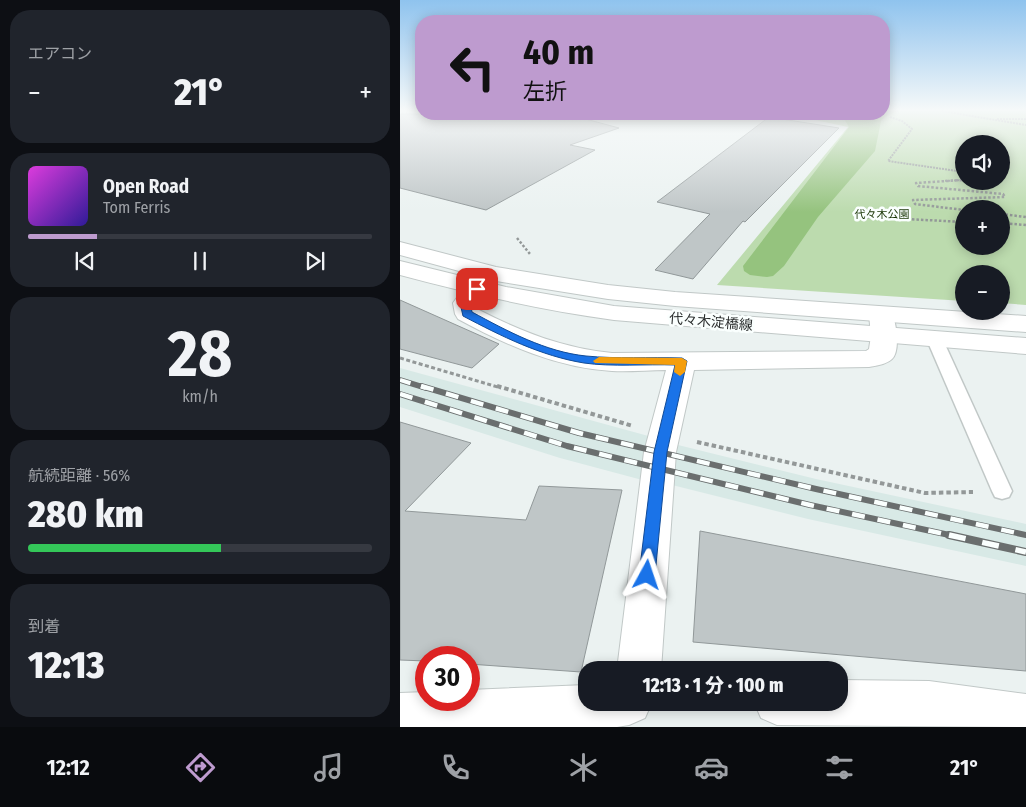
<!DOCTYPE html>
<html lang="ja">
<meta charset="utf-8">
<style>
:root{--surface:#171b24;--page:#20242c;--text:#f1f3f6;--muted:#9ea1a6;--line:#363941;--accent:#be9bcf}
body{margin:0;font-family:"Fira Sans Condensed","Noto Sans JP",sans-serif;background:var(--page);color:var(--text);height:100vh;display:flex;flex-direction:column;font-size:19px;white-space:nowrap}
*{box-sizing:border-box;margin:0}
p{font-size:16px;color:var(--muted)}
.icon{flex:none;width:28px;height:28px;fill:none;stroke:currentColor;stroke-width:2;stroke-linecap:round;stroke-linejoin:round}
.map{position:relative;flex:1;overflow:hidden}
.drawer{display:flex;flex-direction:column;gap:10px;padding:10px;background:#0d0f14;width:400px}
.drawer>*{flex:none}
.guide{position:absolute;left:15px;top:15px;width:475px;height:105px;border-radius:20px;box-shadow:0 2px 12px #0003;background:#be9bcf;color:#111;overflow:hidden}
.controls{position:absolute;left:555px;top:135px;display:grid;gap:10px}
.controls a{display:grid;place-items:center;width:55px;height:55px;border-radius:50%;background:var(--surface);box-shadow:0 2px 12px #0003;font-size:25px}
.speed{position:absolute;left:15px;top:646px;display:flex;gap:10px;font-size:25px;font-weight:700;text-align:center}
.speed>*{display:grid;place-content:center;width:65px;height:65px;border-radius:50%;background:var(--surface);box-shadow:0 2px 12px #0003;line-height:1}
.speed .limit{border:8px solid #d22;background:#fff;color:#111}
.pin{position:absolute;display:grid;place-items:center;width:42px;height:42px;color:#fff;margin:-21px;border-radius:10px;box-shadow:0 2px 8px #0006}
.me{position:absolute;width:55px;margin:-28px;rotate:5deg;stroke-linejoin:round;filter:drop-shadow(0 0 4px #0008)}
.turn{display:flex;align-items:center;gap:18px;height:105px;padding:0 25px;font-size:22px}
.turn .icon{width:65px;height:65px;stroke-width:2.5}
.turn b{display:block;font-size:35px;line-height:42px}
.big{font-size:38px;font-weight:800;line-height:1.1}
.drawer .card{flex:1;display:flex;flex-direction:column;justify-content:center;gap:8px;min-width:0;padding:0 18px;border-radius:20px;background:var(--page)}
.drawer .dial{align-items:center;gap:0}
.dial b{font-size:65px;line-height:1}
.song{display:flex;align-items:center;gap:15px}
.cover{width:60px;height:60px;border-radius:8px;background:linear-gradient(135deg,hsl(300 70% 55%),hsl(250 70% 35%))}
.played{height:5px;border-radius:2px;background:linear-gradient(90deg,var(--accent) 20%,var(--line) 20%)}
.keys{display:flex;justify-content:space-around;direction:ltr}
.heat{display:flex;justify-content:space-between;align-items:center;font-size:28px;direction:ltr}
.charge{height:8px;border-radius:4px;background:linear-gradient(90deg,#34c759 56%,var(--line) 0)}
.trip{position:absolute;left:178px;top:661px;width:270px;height:50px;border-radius:20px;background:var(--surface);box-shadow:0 2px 12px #0003;font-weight:800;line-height:50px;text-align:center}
.tab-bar{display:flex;height:80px;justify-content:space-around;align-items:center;background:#090b0e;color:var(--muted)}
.tab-bar .icon{width:35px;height:35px}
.tab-bar .active{color:var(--accent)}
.tab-bar b{font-size:22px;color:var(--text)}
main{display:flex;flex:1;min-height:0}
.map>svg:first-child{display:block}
</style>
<main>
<section class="drawer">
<div class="card"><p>エアコン</p>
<div class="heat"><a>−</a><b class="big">21°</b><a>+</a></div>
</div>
<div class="card">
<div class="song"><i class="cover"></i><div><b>Open Road</b><p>Tom Ferris</p></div></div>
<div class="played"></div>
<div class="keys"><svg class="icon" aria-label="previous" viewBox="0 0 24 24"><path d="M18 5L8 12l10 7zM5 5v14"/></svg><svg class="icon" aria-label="pause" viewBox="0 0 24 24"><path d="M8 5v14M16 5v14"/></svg><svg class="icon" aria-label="next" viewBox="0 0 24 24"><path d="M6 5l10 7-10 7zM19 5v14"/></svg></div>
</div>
<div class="card dial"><b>28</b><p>km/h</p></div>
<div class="card"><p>航続距離 · 56%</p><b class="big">280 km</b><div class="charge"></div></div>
<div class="card"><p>到着</p><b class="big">12:13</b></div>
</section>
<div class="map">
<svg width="626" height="727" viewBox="0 0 626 727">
<rect width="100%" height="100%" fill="#ebf2f1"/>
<path fill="#d8e9e6" d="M 0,368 L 252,437 L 246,481 L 160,458 L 0,407 Z
M 274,444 L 416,479 L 626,524 L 626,566 L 408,519 L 272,485 Z"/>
<path fill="#bcdbae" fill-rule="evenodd" d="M 484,111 L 626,111 L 626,305 L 601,303 L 601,274 L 564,274 L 564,301 L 317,285 L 448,127 L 387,114 L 484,114 ZM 564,144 L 601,144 L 601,181 L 564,181 ZM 564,209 L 601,209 L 601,246 L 564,246 Z"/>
<path fill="#95c37e" d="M 484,111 L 499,111 L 486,116 L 481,121 L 475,151 L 418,217 L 384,266 L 373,276 L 367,277 L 350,275 L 344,271 L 343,266 L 449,127 L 444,119 L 437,114 L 484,114 Z"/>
<path fill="#bfc6c7" stroke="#919899" d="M 0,114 L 167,114 L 219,128 L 170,145 L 195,150 L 86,210 L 0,188 Z
M 369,117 L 439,128 L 345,222 L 343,221 L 293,279 L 255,270 L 310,214 L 257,202 Z
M 0,300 L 99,344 L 72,368 L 0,349 Z
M 0,422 L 71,443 L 5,511 L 126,520 L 139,486 L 222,490 L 181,672 L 69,664 L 69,658 L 26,658 L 26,661 L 0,660 Z
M 300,531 L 626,594 L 626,671 L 293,642 Z"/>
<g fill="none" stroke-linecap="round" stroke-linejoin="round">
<g stroke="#c1c8c7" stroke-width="3">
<path id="service" d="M 535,335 L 540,337 L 543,340 L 612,491 L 609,497 L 602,499 L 595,497 L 592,491 L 527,340 L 530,337 Z"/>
</g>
<g stroke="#c1c8c7" stroke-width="2">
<path id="minor" d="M 77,282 L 85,284 L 89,289 L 77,304 L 79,310 C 122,332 163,348 212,353 L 466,351 L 469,349 L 471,336 L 469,314 L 472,309 L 481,307 L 490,309 C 496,318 501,351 492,359 C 487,364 476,366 469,367 L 294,370 L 276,452 L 261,670 L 217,670 L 244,452 L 266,370 C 248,370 230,372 212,371 C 157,368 106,345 58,319 L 55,314 L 53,303 C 59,294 66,285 77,282 Z
M 439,680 L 529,681 L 626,694 L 626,727 L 377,725 L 361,718 L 354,702 L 439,702 Z
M 186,685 L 186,702 L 252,702 L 245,718 L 229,725 L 217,727 L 0,727 L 0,693 L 26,692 L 26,700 L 69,700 L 69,690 Z"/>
</g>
<g stroke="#c1c8c7" stroke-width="2">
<path id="tertiary" d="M 0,242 L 96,267 L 208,285 L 275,292 L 626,316 L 626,332 L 275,306 L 208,299 L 96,281 L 0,255 Z
M 0,261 L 106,287 L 214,306 L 626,338 L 626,354 L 214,320 C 142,310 71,294 0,275 Z"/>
</g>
<path stroke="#939898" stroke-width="2" stroke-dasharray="2 1" stroke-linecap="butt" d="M 542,111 L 626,125
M 490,117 L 502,121 L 512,129 L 488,161 L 564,172
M 597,119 L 626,119
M 542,181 L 564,180"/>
<path stroke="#939898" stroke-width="2.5" stroke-dasharray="2.5 2" stroke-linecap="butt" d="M 562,180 L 516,183 L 518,186 L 603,194 L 605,197 L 513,200 L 515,204 L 564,210
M 601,214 L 626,217
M 467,217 L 564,222
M 601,223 L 626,225
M 117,238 L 130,254"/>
<path stroke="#939898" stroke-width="3" stroke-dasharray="4 2.5" stroke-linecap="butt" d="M 0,358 L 101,388"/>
<path stroke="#939898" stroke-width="4" stroke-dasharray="4.5 3" stroke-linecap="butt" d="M 97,386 L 233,426
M 297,442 L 525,493 L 573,492"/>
<use href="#service" fill="#fff" fill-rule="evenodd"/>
<use href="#minor" fill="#fff" fill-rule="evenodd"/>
<use href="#tertiary" fill="#fff" fill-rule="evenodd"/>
<g stroke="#6a6e6e" stroke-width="5.5">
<path id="rail-far2" d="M 0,380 L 26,388"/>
</g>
<g stroke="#6a6e6e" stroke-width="6">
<path id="rail-far1" d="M 21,386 L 179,433 L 416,489 L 626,535
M 0,394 L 167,446 L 410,505 L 554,536"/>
</g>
<g stroke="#6a6e6e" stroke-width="8">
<path id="rail" d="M 549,535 L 626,552"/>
</g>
<use href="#rail-far2" stroke="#fafffe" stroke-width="4" stroke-dasharray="11" stroke-linecap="butt"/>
<use href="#rail-far1" stroke="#fafffe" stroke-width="4.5" stroke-dasharray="13" stroke-linecap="butt"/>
<use href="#rail" stroke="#fafffe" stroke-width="5.5" stroke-dasharray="17" stroke-linecap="butt"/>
</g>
<linearGradient id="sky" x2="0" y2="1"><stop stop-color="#8fc3ee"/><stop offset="0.52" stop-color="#f6f9f9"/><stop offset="1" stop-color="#f6f9f9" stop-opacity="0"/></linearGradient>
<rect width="626" height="212" fill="url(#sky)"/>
<path fill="#1a73e8" stroke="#114b97" d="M 77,286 L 82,289 L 70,303 L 72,312 C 107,331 146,352 186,356 C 217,359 250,357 282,358 L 287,361 L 267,452 L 255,575 L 253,580 L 247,582 L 242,580 L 239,575 L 254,452 L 275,365 C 247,364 211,367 184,363 C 141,356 101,336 63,316 L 60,303 L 73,287 Z"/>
<path fill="#f59e0b" d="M 199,357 L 282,358 L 287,361 L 285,372 L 280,376 L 274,372 L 275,365 L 195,363 L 193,361 Z"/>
<g text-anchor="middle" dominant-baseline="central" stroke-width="5" stroke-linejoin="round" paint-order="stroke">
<g font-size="11" fill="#193605" stroke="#fafffe">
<text x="482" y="214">代々木公園</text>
</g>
<g font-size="14" fill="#2b2e2e" stroke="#fafffe">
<text transform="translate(311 322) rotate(5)">代々木淀橋線</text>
</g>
</g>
</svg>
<div class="controls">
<a><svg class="icon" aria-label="sound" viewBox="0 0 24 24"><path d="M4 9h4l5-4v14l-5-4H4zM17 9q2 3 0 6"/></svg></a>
<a>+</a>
<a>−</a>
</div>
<div class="speed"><div class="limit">30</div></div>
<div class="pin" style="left:77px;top:289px;background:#d93025"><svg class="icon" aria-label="arrive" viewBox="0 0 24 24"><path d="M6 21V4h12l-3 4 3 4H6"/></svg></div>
<svg class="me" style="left:247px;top:575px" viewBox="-20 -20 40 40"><path d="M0-17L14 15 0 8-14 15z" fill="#1a73e8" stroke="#fff" stroke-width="4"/></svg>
<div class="trip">12:13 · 1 分 · 100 m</div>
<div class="guide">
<div class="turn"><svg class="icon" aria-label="left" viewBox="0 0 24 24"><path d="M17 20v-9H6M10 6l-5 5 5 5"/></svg><div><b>40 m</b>左折</div></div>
</div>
</div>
</main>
<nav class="tab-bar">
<b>12:12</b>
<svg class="icon active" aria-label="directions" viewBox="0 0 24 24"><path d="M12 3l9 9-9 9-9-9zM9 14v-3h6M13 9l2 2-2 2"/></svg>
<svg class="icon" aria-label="music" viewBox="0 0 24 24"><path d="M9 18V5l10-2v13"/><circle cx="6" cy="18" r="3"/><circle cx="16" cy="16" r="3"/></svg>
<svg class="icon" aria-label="phone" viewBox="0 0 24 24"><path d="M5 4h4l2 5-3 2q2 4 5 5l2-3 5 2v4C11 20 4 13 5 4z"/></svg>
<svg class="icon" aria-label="climate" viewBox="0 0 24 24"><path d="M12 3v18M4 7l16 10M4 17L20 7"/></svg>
<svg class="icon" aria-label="car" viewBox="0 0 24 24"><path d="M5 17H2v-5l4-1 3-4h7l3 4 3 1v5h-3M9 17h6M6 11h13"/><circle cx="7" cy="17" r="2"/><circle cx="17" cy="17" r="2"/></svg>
<svg class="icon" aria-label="filters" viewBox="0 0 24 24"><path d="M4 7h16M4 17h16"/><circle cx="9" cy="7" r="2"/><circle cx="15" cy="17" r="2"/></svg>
<b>21°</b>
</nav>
